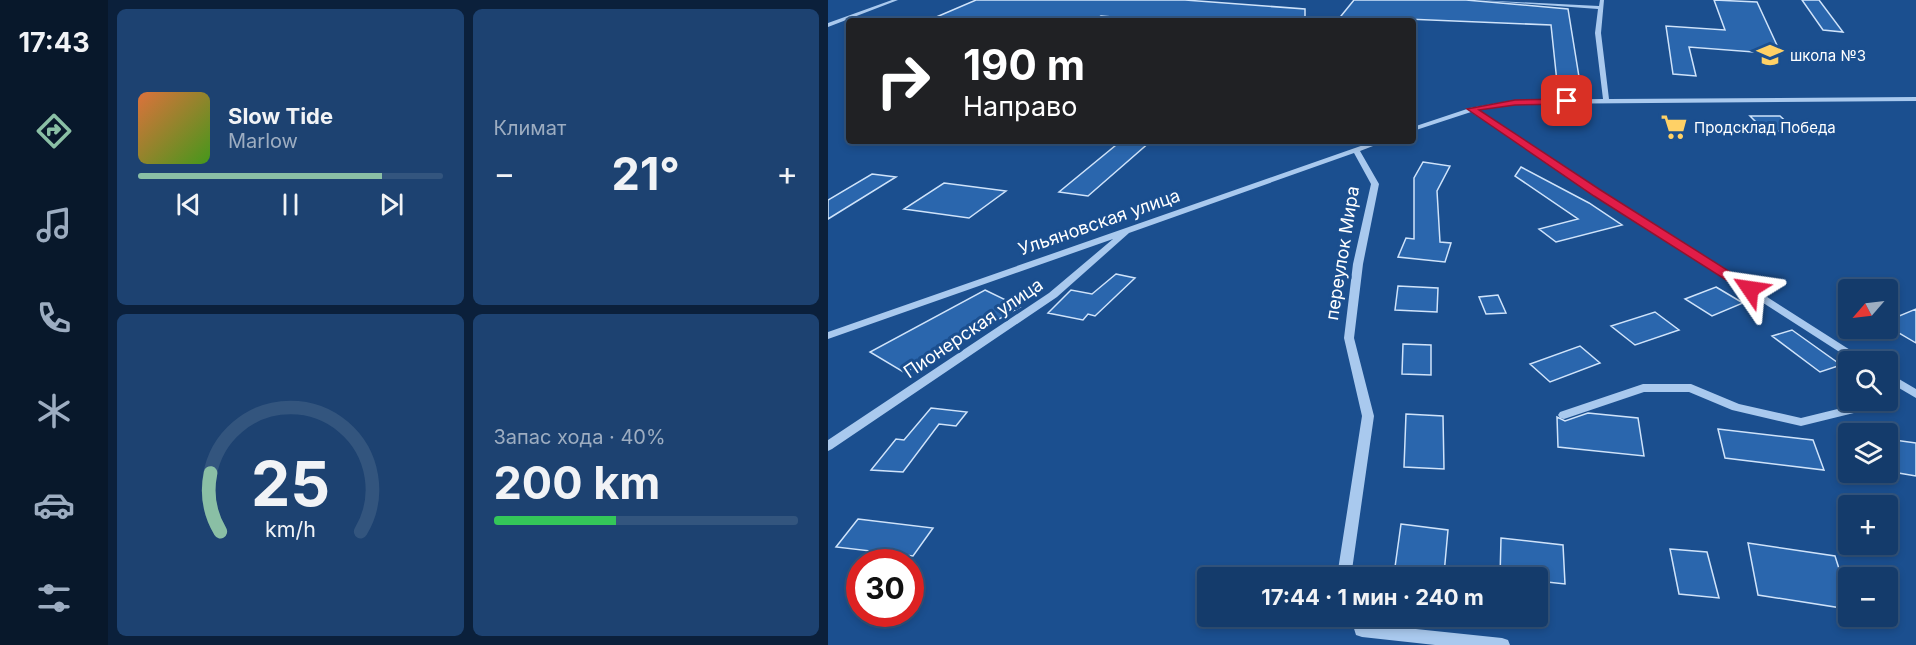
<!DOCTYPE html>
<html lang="ru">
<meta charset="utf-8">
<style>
:root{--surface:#143b6b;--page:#1d4271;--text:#f1f3f6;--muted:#9dadc1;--line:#33557e;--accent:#8abfa5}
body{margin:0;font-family:Inter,sans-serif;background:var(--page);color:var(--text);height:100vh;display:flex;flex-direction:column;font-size:22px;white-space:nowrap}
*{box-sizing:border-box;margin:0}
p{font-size:20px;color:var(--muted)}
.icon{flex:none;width:33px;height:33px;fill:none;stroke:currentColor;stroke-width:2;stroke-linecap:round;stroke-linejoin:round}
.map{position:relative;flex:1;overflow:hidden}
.panel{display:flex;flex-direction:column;gap:9px;padding:9px;background:#0b203b;width:720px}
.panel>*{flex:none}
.banner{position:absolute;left:18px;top:18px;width:570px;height:126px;border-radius:6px;box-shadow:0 3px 9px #0003,0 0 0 2px var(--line);background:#202124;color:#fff;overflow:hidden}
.needle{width:39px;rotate:242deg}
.fabs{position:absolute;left:1010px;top:279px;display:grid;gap:12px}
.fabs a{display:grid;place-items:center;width:60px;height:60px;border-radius:6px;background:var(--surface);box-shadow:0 3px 9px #0003,0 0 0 2px var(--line);font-size:30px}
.speed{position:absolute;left:18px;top:549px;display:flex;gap:12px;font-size:30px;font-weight:700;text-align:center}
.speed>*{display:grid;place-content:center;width:78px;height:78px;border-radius:50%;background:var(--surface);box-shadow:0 3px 9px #0003,0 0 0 2px var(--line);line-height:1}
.speed .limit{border:9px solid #d22;background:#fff;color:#111}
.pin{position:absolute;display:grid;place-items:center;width:51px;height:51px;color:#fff;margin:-26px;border-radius:12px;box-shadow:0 3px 9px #0006}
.me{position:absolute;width:66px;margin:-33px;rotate:302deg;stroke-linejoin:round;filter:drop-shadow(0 0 4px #0008)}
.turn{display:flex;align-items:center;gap:21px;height:126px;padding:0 18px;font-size:27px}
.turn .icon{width:78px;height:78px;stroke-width:2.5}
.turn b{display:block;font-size:42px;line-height:51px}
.big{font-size:45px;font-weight:700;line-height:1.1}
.panel .card{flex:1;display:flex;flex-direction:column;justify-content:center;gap:9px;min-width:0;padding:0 21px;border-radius:9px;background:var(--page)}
.panel .dial{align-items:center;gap:0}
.dial svg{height:156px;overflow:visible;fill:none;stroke:var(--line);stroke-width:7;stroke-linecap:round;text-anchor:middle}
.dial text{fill:var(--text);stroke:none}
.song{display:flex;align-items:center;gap:18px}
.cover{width:72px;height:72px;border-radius:9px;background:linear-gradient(135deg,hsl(20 70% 55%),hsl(100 70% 35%))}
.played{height:6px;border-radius:3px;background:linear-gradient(90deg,var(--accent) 80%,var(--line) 80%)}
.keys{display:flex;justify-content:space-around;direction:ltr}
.heat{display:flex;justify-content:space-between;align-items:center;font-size:33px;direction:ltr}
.charge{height:9px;border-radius:4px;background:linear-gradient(90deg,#34c759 40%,var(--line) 0)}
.panel .tiles{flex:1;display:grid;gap:9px;grid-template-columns:repeat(2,1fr)}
.trip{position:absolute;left:369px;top:567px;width:351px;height:60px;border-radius:6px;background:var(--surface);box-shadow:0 3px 9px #0003,0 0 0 2px var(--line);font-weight:700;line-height:60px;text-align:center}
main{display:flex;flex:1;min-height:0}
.dock{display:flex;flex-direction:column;width:108px;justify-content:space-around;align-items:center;background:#08182b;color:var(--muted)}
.dock .icon{width:42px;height:42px}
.dock .active{color:var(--accent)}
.dock b{font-size:27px;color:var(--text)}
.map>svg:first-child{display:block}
</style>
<main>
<nav class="dock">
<b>17:43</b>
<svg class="icon active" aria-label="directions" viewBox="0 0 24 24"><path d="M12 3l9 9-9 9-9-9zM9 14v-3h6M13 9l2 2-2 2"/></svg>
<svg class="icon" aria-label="music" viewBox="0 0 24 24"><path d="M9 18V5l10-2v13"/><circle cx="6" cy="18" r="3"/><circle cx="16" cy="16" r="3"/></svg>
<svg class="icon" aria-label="phone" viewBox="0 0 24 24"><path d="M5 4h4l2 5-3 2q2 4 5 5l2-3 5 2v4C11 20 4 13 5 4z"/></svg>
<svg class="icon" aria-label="climate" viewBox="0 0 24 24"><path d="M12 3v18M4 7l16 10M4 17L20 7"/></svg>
<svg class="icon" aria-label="car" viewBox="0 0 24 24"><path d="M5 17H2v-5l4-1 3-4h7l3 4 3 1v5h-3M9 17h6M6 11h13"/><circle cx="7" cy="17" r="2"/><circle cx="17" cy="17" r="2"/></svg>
<svg class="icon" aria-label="filters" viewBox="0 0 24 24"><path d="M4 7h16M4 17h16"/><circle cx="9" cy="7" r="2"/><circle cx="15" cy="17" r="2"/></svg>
</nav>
<section class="panel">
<div class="tiles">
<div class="card">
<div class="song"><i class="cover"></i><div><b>Slow Tide</b><p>Marlow</p></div></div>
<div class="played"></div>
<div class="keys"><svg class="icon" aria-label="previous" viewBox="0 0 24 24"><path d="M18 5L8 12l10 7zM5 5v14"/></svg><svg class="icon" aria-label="pause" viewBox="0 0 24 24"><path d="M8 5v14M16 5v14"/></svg><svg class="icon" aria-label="next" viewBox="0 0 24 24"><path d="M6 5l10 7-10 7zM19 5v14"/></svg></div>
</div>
<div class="card"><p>Климат</p>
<div class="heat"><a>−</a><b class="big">21°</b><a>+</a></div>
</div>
<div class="card dial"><svg viewBox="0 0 100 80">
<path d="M14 69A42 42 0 1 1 86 69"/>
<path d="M14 69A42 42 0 0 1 9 39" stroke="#8abfa5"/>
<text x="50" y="56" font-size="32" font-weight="700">25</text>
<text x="50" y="72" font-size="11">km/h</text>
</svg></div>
<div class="card"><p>Запас хода · 40%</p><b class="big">200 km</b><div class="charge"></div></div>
</div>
</section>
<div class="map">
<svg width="1088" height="645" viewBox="0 0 1088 645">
<rect width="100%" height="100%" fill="#1b4f8f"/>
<path fill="#2a66ad" stroke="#cfe3fa" stroke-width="1.5" d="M 148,0 L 357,0 L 477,9 L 477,21 L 333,21 L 273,16 L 264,21 L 99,21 Z
M 526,0 L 638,0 L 740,9 L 752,83 L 729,82 L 723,25 L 579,19 L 579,21 L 516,21 L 518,17 L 513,16 Z
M 886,0 L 929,2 L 953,54 L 861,47 L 868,76 L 845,74 L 838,26 L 897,30 Z
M 974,0 L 991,0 L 1015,32 L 995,30 Z
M 922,116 L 952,116 L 968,131 L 937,131 Z
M 293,141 L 323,141 L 260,196 L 231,192 Z
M 595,162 L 622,166 L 609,191 L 612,242 L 623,243 L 617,262 L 570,257 L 578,238 L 586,239 L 586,178 Z
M 693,167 L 761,203 L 794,225 L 728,242 L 711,229 L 750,219 L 687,176 Z
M 44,174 L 68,177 L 0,219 L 0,200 Z
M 116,183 L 178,191 L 141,218 L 76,209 Z
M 288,274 L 307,278 L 267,316 L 260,314 L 255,320 L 220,313 L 243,290 L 264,294 Z
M 570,286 L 610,288 L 609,312 L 567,310 Z
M 888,287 L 915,303 L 884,316 L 857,299 Z
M 157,290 L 192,307 L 77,373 L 42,352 Z
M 670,295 L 678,313 L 658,314 L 651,297 Z
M 1088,309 L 1088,343 L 1059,326 L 1059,321 Z
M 827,312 L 851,330 L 807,345 L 783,326 Z
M 964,330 L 1013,365 L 992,372 L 944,336 Z
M 575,344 L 603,345 L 603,375 L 574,374 Z
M 752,346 L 772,363 L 722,382 L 702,364 Z
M 103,408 L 139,412 L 128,426 L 111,424 L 75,472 L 43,470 L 68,439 L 76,440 Z
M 760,413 L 810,418 L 816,456 L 730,447 L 729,417 L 737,421 Z
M 578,414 L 615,416 L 616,469 L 576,467 Z
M 890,429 L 985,440 L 996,470 L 897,458 Z
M 1059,439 L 1088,443 L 1088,476 L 1059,471 Z
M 30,519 L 105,528 L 85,556 L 8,547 Z
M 573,524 L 620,530 L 616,574 L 567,567 Z
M 673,538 L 735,545 L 737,584 L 710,581 L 710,578 L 672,578 Z
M 920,543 L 1007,556 L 1020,597 L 1020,609 L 930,595 Z
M 842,549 L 879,552 L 891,598 L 851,594 Z"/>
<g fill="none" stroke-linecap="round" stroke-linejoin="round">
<path fill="#a9c9ee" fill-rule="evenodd" d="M 64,0 L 70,0 L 0,27 L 0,23 Z
M 648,0 L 771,6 L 772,0 L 776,0 L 773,33 L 781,99 L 1088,97 L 1088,101 L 687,104 L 650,110 L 773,191 L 1041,362 L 1027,362 L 767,195 L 643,112 L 585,131 L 585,127 L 642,108 L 687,100 L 775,99 L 767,33 L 770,9 Z
M 547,141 L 558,141 L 532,151 L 551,184 L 535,264 L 526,338 L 546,416 L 524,570 L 526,578 L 511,578 L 510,570 L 534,416 L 516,338 L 525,264 L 543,184 L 526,153 L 301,233 L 229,297 L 4,449 L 0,451 L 0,440 L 221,293 L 285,239 L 0,339 L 0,332 Z
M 1059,372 L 1088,389 L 1088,398 L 1059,381 Z
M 815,384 L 863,384 L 911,404 L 973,418 L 1026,405 L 1031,400 L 1045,400 L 1034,411 L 973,426 L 904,410 L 861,392 L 816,392 L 736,419 L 732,418 L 730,415 L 732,412 Z
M 522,616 L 538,616 L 540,624 L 674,638 L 680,640 L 682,645 L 607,645 L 534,637 L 528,635 Z"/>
</g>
<path fill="#e11d48" stroke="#92132f" stroke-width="1.5" d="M 742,99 L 744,101 L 739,104 L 687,105 L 651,110 L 774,191 L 926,287 L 928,289 L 926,292 L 917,292 L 766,196 L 639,109 L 687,100 Z"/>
<defs>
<g id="school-bare" transform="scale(2.07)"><path d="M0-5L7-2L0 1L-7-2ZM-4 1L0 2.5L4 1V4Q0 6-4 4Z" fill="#ffd166" stroke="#1b4f8f" stroke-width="2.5" paint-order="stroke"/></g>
<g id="supermarket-bare" transform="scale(2.07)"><path d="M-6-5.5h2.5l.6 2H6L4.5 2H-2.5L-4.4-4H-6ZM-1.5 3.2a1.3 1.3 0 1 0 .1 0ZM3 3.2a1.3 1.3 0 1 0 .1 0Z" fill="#ffd166" stroke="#1b4f8f" stroke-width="2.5" paint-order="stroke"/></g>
</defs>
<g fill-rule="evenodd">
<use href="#school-bare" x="942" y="55"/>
<use href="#supermarket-bare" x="846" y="127"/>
</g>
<g text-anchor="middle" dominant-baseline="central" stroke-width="6" stroke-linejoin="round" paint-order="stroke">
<g font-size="15" fill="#fff" stroke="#1b4f8f" text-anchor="start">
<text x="962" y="55">школа №3</text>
<text x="866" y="127">Продсклад Победа</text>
</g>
<g font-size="18" fill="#fff" stroke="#1b4f8f">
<text transform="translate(271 222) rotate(-19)">Ульяновская улица</text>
<text transform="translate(514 253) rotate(-81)">переулок Мира</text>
<text transform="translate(145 328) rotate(-34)">Пионерская улица</text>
</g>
</g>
</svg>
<div class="fabs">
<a><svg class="needle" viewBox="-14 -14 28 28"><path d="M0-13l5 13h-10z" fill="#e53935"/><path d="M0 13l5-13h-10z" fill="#9dadc1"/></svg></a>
<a><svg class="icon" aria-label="search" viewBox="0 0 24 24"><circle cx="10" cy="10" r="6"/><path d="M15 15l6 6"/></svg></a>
<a><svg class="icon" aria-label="layers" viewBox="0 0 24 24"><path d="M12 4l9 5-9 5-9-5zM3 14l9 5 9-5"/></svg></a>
<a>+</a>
<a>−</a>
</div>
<div class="speed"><div class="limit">30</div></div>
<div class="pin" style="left:739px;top:101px;background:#d93025"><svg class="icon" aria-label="arrive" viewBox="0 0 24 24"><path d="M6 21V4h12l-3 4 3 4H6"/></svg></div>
<svg class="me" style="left:922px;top:289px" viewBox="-20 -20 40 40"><path d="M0-17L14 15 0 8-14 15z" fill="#e11d48" stroke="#fff" stroke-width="4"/></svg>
<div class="trip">17:44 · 1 мин · 240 m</div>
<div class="banner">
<div class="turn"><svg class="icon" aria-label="right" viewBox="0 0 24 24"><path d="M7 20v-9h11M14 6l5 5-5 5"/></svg><div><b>190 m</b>Направо</div></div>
</div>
</div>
</main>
